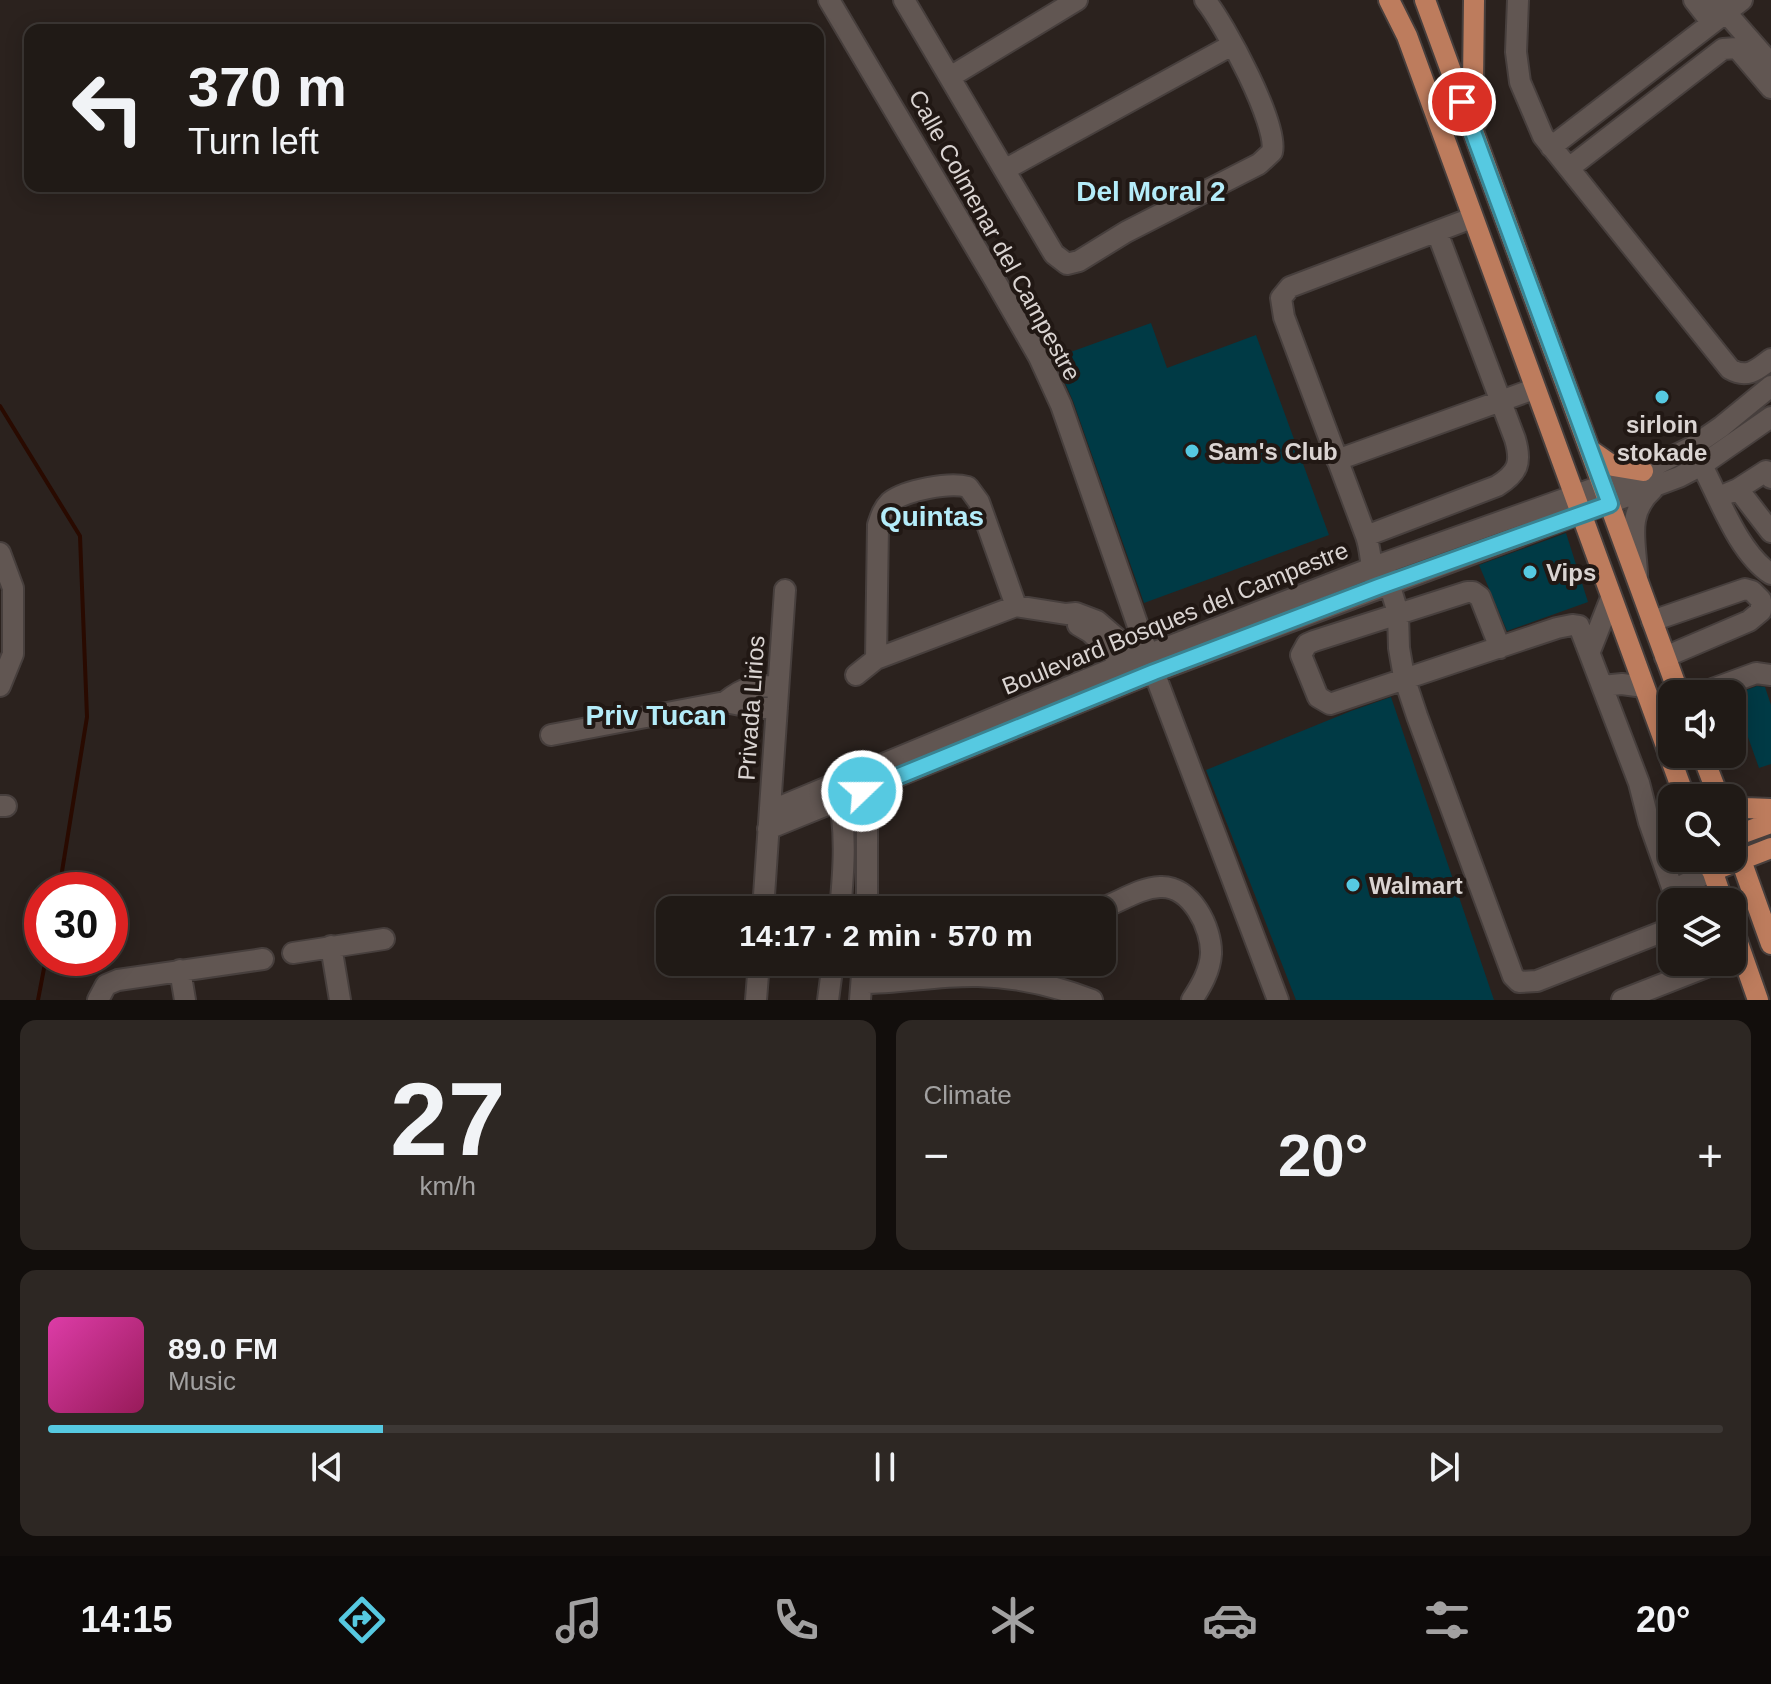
<!DOCTYPE html>
<meta charset="utf-8">
<style>
:root{--surface:#201a16;--page:#2d2723;--text:#f1f3f6;--muted:#a2a1a1;--line:#3d3835;--accent:#56c9e1}
body{margin:0;font-family:Helvetica,sans-serif;background:var(--page);color:var(--text);height:100vh;display:flex;flex-direction:column;font-size:30px;white-space:nowrap}
*{box-sizing:border-box;margin:0}
p{font-size:26px;color:var(--muted)}
.icon{flex:none;width:44px;height:44px;fill:none;stroke:currentColor;stroke-width:2;stroke-linecap:round;stroke-linejoin:round}
.map{position:relative;height:1000px;overflow:hidden}
.sheet{display:flex;flex-direction:column;gap:20px;padding:20px;background:#120e0c;flex:1}
.sheet>*{flex:none}
.guide{position:absolute;left:24px;top:24px;width:800px;height:168px;border-radius:16px;box-shadow:0 4px 20px #0003,0 0 0 2px var(--line);background:#201a16;color:var(--text);overflow:hidden}
.fabs{position:absolute;left:1658px;top:680px;display:grid;gap:16px}
.fabs a{display:grid;place-items:center;width:88px;height:88px;border-radius:16px;background:var(--surface);box-shadow:0 4px 20px #0003,0 0 0 2px var(--line);font-size:40px}
.speed{position:absolute;left:24px;top:872px;display:flex;gap:16px;font-size:40px;font-weight:700;text-align:center}
.speed>*{display:grid;place-content:center;width:104px;height:104px;border-radius:50%;background:var(--surface);box-shadow:0 4px 20px #0003,0 0 0 2px var(--line);line-height:1}
.speed .limit{border:12px solid #d22;background:#fff;color:#111}
.pin{position:absolute;display:grid;place-items:center;width:68px;height:68px;color:#fff;margin:-34px;border:4px solid #fff;border-radius:50%;box-shadow:0 2px 8px #0007}
.me{position:absolute;width:88px;margin:-44px;rotate:68deg;stroke-linejoin:round;filter:drop-shadow(0 0 6px #0008)}
.turn{display:flex;align-items:center;gap:28px;height:168px;padding:0 32px;font-size:36px}
.turn .icon{width:104px;height:104px;stroke-width:2.5}
.turn b{display:block;font-size:56px;line-height:68px}
.big{font-size:60px;font-weight:700;line-height:1.1}
.sheet .tile{flex:1;display:flex;flex-direction:column;justify-content:center;gap:12px;min-width:0;padding:0 28px;border-radius:16px;background:var(--page)}
.sheet .dial{align-items:center;gap:0}
.dial b{font-size:104px;line-height:1}
.song{display:flex;align-items:center;gap:24px}
.cover{width:96px;height:96px;border-radius:12px;background:linear-gradient(135deg,hsl(320 70% 55%),hsl(330 70% 35%))}
.played{height:8px;border-radius:4px;background:linear-gradient(90deg,var(--accent) 20%,var(--line) 20%)}
.keys{display:flex;justify-content:space-around;direction:ltr}
.heat{display:flex;justify-content:space-between;align-items:center;font-size:44px;direction:ltr}
.sheet .tiles{flex:1;display:grid;gap:20px;grid-template-columns:1fr 1fr}
.tile:last-child{grid-column:span 2}
.trip{position:absolute;left:656px;top:896px;width:460px;height:80px;border-radius:16px;background:var(--surface);box-shadow:0 4px 20px #0003,0 0 0 2px var(--line);font-weight:700;line-height:80px;text-align:center}
.menu{display:flex;height:128px;justify-content:space-around;align-items:center;background:#0d0a09;color:var(--muted)}
.menu .icon{width:56px;height:56px}
.menu .selected{color:var(--accent)}
.menu b{font-size:36px;color:var(--text)}
.map>svg:first-child{display:block}
</style>
<div class="map">
<svg width="1771" height="1000" viewBox="0 0 1771 1000">
<rect width="100%" height="100%" fill="#2b221e"/>
<g fill="none" stroke-linecap="round" stroke-linejoin="round">
<path stroke="#290a00" stroke-width="4" d="M 0,406 L 80,536 L 87,717 L 59,890
M 38,1000 L 46,958"/>
</g>
<path fill="#003a45" d="M 1151,323 L 1167,368 L 1256,335 L 1329,535 L 1144,603 L 1073,401 L 1054,358 Z
M 1566,533 L 1588,602 L 1507,631 L 1479,565 Z
M 1757,686 L 1765,687 L 1771,705 L 1771,764 L 1759,768 L 1733,695 Z
M 1391,697 L 1494,1000 L 1296,1000 L 1206,770 L 1351,711 Z"/>
<g fill="none" stroke-linecap="round" stroke-linejoin="round">
<g stroke="#473f3d" stroke-width="24">
<path id="minor" d="M 829,0 L 993,277 L 1039,357 L 1061,405 L 1154,672 L 1278,1000
M 904,0 L 1054,254 L 1067,264 L 1079,261 L 1126,232 L 1259,164 L 1272,152 C 1279,125 1224,23 1205,0
M 1518,0 L 1516,52 L 1520,82 L 1543,136 L 1730,369 C 1747,379 1757,370 1771,359
M 1694,0 L 1711,22
M 1715,0 L 1771,64
M 950,77 L 1077,0
M 1551,147 L 1742,0
M 1569,168 L 1723,49 L 1737,48 L 1771,88
M 1006,169 L 1232,45
M 1696,454 C 1717,491 1736,551 1771,574
M 1337,460 L 1534,389
M 1738,489 L 1766,471 L 1771,478
M 1719,497 L 1738,489 L 1771,532
M 1366,536 L 1497,486 C 1518,473 1522,463 1515,439 L 1437,232
M 0,553 L 13,588 L 13,654 L 0,686
M 1385,570 L 1398,613 L 1399,648 L 1404,677 L 1417,716 L 1513,976 L 1519,982 L 1537,981 L 1672,928
M 1637,575 C 1636,542 1625,514 1653,489
M 1375,578 C 1370,564 1371,550 1366,536 L 1284,317 L 1281,298 L 1290,287 L 1472,218
M 1652,621 L 1745,589 L 1752,591 L 1761,600 L 1761,611 L 1749,621 L 1665,657
M 1078,625 L 1090,632 L 1124,664
M 1500,648 L 1480,597 L 1473,592 L 1467,592 L 1314,641 L 1307,644 L 1301,655 L 1318,697 L 1330,704 L 1557,628 L 1572,625 L 1579,626 L 1639,783 L 1649,822 L 1673,890 L 1681,902
M 1590,651 L 1611,598
M 876,659 L 878,525 C 881,516 883,509 890,502 C 906,490 949,482 968,487 L 979,502 L 1016,606
M 856,675 L 876,659 L 1016,606 L 1066,614 L 1076,613 L 1097,621 L 1140,658
M 1602,686 L 1622,684 L 1644,687
M 1699,694 L 1756,673 L 1771,675
M 725,702 C 745,686 753,686 777,686
M 551,735 L 725,702 L 756,708 L 777,708
M 860,779 L 867,819 L 867,910
M 837,788 C 847,828 844,869 840,910
M 0,806 L 6,806
M 770,811 L 1124,664 L 1382,564 L 1643,471 L 1692,447 L 1721,427 L 1771,386
M 768,829 L 1154,672 L 1679,477 L 1702,465 L 1771,417
M 1673,890 L 1712,871
M 763,910 L 785,590
M 1096,910 C 1118,904 1137,888 1160,887 C 1191,885 1212,928 1211,954 C 1210,971 1201,986 1192,1000
M 331,946 L 340,1000
M 293,953 L 384,939
M 180,970 L 185,1000
M 862,983 C 901,983 939,975 978,976 C 1018,977 1056,986 1092,1000
M 98,1000 L 106,985 L 118,980 L 263,959
M 756,1000 L 759,962
M 828,1000 L 833,962
M 860,1000 L 863,962
M 1622,1000 L 1719,962"/>
</g>
<g stroke="#473f3d" stroke-width="24">
<path id="major" d="M 1389,0 L 1407,36 L 1685,798
M 1425,0 L 1679,694
M 1474,0 L 1473,83 L 1477,121
M 1590,450 L 1613,466 L 1643,471
M 1702,754 L 1719,798
M 1732,803 L 1745,808 L 1771,809
M 1732,835 L 1771,944
M 1732,837 L 1771,823
M 1709,861 L 1723,902
M 1712,871 L 1771,848
M 1732,926 L 1758,1000"/>
</g>
<use href="#minor" stroke="#615652" stroke-width="20"/>
<use href="#major" stroke="#bd7c5d" stroke-width="20"/>
</g>
<g fill="none" stroke-linecap="round" stroke-linejoin="round">
<g stroke="#388392" stroke-width="20">
<path id="route" d="M 862,791 L 1154,672 L 1378,587 L 1610,504 L 1462,102"/>
</g>
<use href="#route" stroke="#56c9e1" stroke-width="14"/>
</g>
<g fill="#56c9e1" stroke="#211814" stroke-width="3">
<circle cx="1662" cy="397" r="8"/>
<circle cx="1192" cy="451" r="8"/>
<circle cx="1530" cy="572" r="8"/>
<circle cx="1353" cy="885" r="8"/>
</g>
<g text-anchor="middle" dominant-baseline="central" stroke-width="8" stroke-linejoin="round" paint-order="stroke">
<g font-size="24" fill="#dad4d2" stroke="#211814">
<text transform="translate(995 235) rotate(61)">Calle Colmenar del Campestre</text>
<text transform="translate(1175 618) rotate(-22)">Boulevard Bosques del Campestre</text>
<text transform="translate(751 708) rotate(-86)">Privada Lirios</text>
</g>
<g font-size="24" font-weight="bold" fill="#dad4d2" stroke="#211814" text-anchor="start">
<text x="1662" y="424" text-anchor="middle">sirloin<tspan x="1662" dy="28">stokade</tspan></text>
<text x="1208" y="451">Sam's Club</text>
<text x="1546" y="572">Vips</text>
<text x="1369" y="885">Walmart</text>
</g>
<g font-size="28" font-weight="bold" fill="#b4ecf9" stroke="#211814">
<text x="1151" y="191">Del Moral 2</text>
<text x="932" y="516">Quintas</text>
<text x="656" y="715">Priv Tucan</text>
</g>
</g>
</svg>
<div class="fabs">
<a><svg class="icon" aria-label="sound" viewBox="0 0 24 24"><path d="M4 9h4l5-4v14l-5-4H4zM17 9q2 3 0 6"/></svg></a>
<a><svg class="icon" aria-label="search" viewBox="0 0 24 24"><circle cx="10" cy="10" r="6"/><path d="M15 15l6 6"/></svg></a>
<a><svg class="icon" aria-label="layers" viewBox="0 0 24 24"><path d="M12 4l9 5-9 5-9-5zM3 14l9 5 9-5"/></svg></a>
</div>
<div class="speed"><div class="limit">30</div></div>
<div class="pin" style="left:1462px;top:102px;background:#d93025"><svg class="icon" aria-label="arrive" viewBox="0 0 24 24"><path d="M6 21V4h12l-3 4 3 4H6"/></svg></div>
<svg class="me" style="left:862px;top:791px" viewBox="-20 -20 40 40"><circle r="17" fill="#56c9e1" stroke="#fff" stroke-width="3"/><path d="M0-11L8 9 0 5-8 9z" fill="#fff"/></svg>
<div class="trip">14:17 · 2 min · 570 m</div>
<div class="guide">
<div class="turn"><svg class="icon" aria-label="left" viewBox="0 0 24 24"><path d="M17 20v-9H6M10 6l-5 5 5 5"/></svg><div><b>370 m</b>Turn left</div></div>
</div>
</div>
<section class="sheet">
<div class="tiles">
<div class="tile dial"><b>27</b><p>km/h</p></div>
<div class="tile"><p>Climate</p>
<div class="heat"><a>−</a><b class="big">20°</b><a>+</a></div>
</div>
<div class="tile">
<div class="song"><i class="cover"></i><div><b>89.0 FM</b><p>Music</p></div></div>
<div class="played"></div>
<div class="keys"><svg class="icon" aria-label="previous" viewBox="0 0 24 24"><path d="M18 5L8 12l10 7zM5 5v14"/></svg><svg class="icon" aria-label="pause" viewBox="0 0 24 24"><path d="M8 5v14M16 5v14"/></svg><svg class="icon" aria-label="next" viewBox="0 0 24 24"><path d="M6 5l10 7-10 7zM19 5v14"/></svg></div>
</div>
</div>
</section>
<nav class="menu">
<b>14:15</b>
<svg class="icon selected" aria-label="directions" viewBox="0 0 24 24"><path d="M12 3l9 9-9 9-9-9zM9 14v-3h6M13 9l2 2-2 2"/></svg>
<svg class="icon" aria-label="music" viewBox="0 0 24 24"><path d="M9 18V5l10-2v13"/><circle cx="6" cy="18" r="3"/><circle cx="16" cy="16" r="3"/></svg>
<svg class="icon" aria-label="phone" viewBox="0 0 24 24"><path d="M5 4h4l2 5-3 2q2 4 5 5l2-3 5 2v4C11 20 4 13 5 4z"/></svg>
<svg class="icon" aria-label="climate" viewBox="0 0 24 24"><path d="M12 3v18M4 7l16 10M4 17L20 7"/></svg>
<svg class="icon" aria-label="car" viewBox="0 0 24 24"><path d="M5 17H2v-5l4-1 3-4h7l3 4 3 1v5h-3M9 17h6M6 11h13"/><circle cx="7" cy="17" r="2"/><circle cx="17" cy="17" r="2"/></svg>
<svg class="icon" aria-label="filters" viewBox="0 0 24 24"><path d="M4 7h16M4 17h16"/><circle cx="9" cy="7" r="2"/><circle cx="15" cy="17" r="2"/></svg>
<b>20°</b>
</nav>
